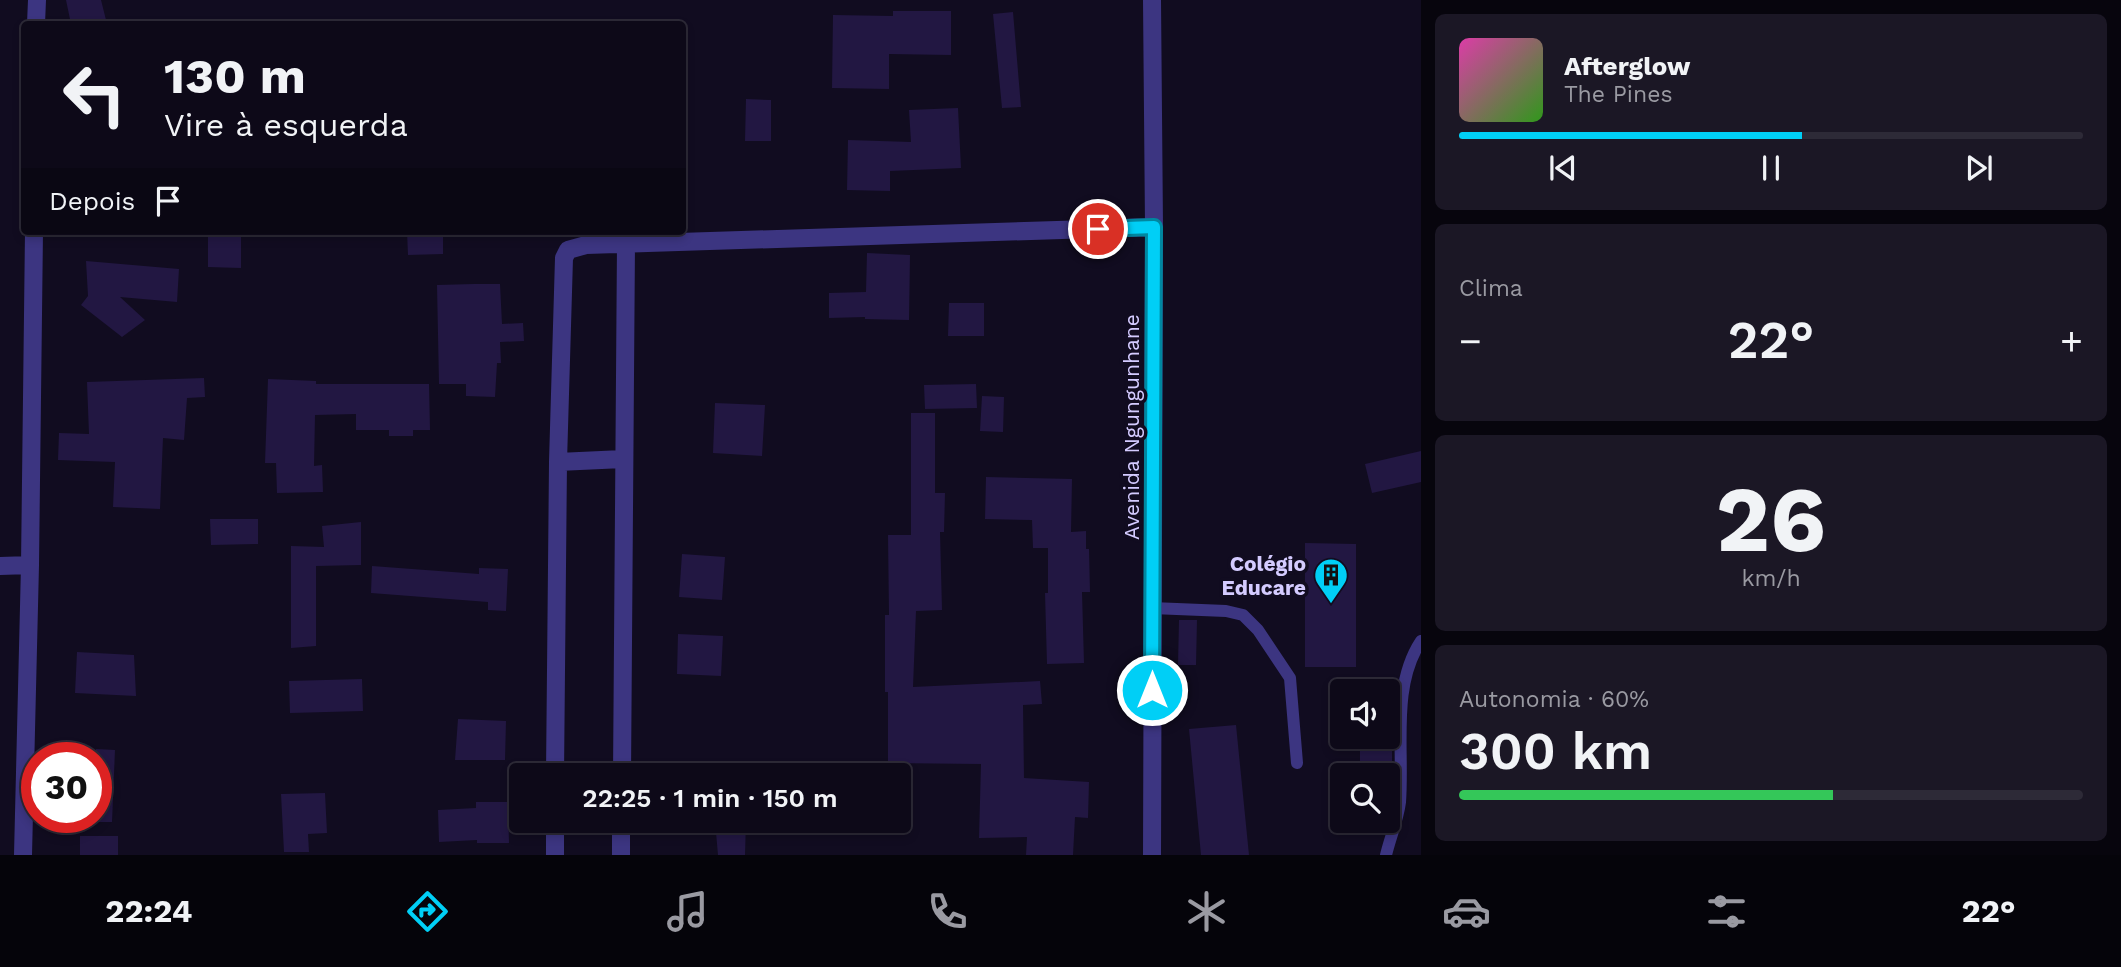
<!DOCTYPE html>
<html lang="pt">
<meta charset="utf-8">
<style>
:root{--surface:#0d0918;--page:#1b1725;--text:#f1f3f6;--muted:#9a9aa2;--line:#2d2a37;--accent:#00cff6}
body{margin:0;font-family:"Work Sans",sans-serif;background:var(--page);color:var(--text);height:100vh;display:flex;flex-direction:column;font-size:26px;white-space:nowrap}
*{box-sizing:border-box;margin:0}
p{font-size:23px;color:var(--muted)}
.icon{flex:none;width:38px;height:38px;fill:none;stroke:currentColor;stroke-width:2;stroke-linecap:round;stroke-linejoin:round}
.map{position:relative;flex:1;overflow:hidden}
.side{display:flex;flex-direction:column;gap:14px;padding:14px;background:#07050d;width:700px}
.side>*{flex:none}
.top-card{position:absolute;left:21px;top:21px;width:665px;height:214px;border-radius:7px;box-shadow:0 4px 10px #0003,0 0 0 2px var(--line);background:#0d0918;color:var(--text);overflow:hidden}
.buttons{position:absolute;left:1330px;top:679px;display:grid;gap:14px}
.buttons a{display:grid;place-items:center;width:70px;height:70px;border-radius:7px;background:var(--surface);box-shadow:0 4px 10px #0003,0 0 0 2px var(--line);font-size:35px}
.speed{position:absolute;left:21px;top:742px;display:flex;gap:14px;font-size:35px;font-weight:700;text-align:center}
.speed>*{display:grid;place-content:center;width:91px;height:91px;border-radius:50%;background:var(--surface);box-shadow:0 4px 10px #0003,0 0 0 2px var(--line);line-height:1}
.speed .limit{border:10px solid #d22;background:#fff;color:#111}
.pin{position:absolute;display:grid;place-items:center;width:60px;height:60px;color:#fff;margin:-30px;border:4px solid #fff;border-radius:50%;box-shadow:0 2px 7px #0007}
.me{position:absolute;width:77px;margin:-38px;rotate:0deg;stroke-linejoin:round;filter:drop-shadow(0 0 5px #0008)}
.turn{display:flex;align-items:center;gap:24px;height:147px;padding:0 28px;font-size:32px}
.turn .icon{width:91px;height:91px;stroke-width:2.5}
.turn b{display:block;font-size:49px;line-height:60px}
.then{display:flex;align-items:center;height:66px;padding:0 28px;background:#0003;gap:14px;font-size:26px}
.big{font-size:52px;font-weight:600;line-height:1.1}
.side .tile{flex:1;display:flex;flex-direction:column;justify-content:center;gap:10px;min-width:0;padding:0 24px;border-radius:10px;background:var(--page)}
.side .dial{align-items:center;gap:0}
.dial b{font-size:91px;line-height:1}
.song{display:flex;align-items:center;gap:21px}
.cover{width:84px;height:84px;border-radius:10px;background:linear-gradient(135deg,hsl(320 70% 55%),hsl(110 70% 35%))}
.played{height:7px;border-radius:4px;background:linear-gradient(90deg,var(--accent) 55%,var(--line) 55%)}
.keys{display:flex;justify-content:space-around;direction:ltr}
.heat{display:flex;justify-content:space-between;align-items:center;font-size:38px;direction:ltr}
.charge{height:10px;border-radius:5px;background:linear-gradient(90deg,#34c759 60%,var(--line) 0)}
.trip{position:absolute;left:509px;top:763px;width:402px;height:70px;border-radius:7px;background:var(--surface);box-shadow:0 4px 10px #0003,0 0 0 2px var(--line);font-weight:600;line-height:70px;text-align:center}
.menu{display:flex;height:112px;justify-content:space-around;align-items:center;background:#05040a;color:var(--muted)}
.menu .icon{width:49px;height:49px}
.menu .on{color:var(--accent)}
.menu b{font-size:32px;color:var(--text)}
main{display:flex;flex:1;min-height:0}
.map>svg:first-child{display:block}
</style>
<main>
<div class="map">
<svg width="1421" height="855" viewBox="0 0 1421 855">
<rect width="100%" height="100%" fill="#110c20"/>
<path fill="#221742" d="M 66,0 L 101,0 L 107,24 L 71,24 Z
M 893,11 L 951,11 L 951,55 L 889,54 L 889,89 L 832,88 L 833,15 L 893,16 Z
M 1013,12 L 1021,107 L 1002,108 L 993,14 Z
M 746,99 L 771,100 L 771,141 L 745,141 Z
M 958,108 L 961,168 L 890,171 L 890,191 L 847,190 L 848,140 L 911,142 L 909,110 Z
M 407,231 L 443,231 L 443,254 L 408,255 Z
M 208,234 L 241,234 L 241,268 L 208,267 Z
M 867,253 L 910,255 L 909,320 L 865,319 L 865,317 L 829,318 L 829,293 L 866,292 Z
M 86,261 L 179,269 L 177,302 L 120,297 L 145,320 L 122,337 L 81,305 L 88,296 Z
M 474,284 L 500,284 L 502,324 L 523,323 L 524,341 L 500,342 L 501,363 L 497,363 L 495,397 L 466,396 L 466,384 L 439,384 L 437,285 Z
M 949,303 L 984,303 L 984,336 L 948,336 Z
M 204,378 L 205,397 L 187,398 L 184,440 L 163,438 L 160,509 L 113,507 L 115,462 L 58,460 L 59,433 L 89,434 L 87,382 Z
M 268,379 L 316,381 L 316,384 L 429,384 L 430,430 L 413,430 L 413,436 L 389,436 L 389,430 L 356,430 L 356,414 L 315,415 L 314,466 L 322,465 L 323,492 L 277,493 L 276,463 L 265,463 Z
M 976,384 L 977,408 L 925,409 L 924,385 Z
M 982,396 L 1004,397 L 1003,432 L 980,431 Z
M 715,403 L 765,405 L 762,456 L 713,453 Z
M 911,413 L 935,413 L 935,493 L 945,493 L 944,532 L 940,532 L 942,610 L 916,611 L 913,687 L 1040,681 L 1042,704 L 1023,705 L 1024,778 L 1089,782 L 1088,818 L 1075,817 L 1073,855 L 1026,855 L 1027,837 L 979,838 L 981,764 L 888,763 L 888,692 L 885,692 L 885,615 L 889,615 L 888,535 L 911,535 Z
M 1421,451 L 1421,482 L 1372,493 L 1365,464 Z
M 986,477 L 1072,479 L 1071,532 L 1086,531 L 1086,549 L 1089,549 L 1090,592 L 1082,592 L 1084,663 L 1047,664 L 1045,593 L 1048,593 L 1048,548 L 1033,548 L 1032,520 L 985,519 Z
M 210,519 L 258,519 L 258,544 L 211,545 Z
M 361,522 L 361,565 L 316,566 L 316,646 L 291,648 L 291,546 L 324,547 L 322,526 Z
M 1305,543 L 1356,544 L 1356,667 L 1305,667 Z
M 682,554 L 725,557 L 722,600 L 679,597 Z
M 372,566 L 479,574 L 479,568 L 508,569 L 506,611 L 488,610 L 488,602 L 371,593 Z
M 1179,620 L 1197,620 L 1196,665 L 1178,665 Z
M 678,634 L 723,636 L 721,676 L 677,674 Z
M 77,652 L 134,655 L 136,696 L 75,693 Z
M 362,679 L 363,711 L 290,713 L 289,681 Z
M 458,719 L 506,721 L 505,760 L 455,760 Z
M 1236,725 L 1249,855 L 1201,855 L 1189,729 Z
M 1360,737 L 1392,737 L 1392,775 L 1360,775 Z
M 96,749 L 115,750 L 112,822 L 96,822 Z
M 325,793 L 327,833 L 308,834 L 309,852 L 284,852 L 281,794 Z
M 476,802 L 508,802 L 509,843 L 477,843 L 477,840 L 439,842 L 438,810 L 476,808 Z
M 715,821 L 746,821 L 745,855 L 718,855 Z
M 80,836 L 118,836 L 118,855 L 80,855 Z"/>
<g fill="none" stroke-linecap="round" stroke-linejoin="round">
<path stroke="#3c3581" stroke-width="12" d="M 1152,608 L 1226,611 L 1243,615 L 1258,630 L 1290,678 L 1297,763
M 1386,855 C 1390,838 1398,819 1400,802 C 1404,749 1391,686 1421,641"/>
<path stroke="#3c3581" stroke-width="18" d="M 36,24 L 37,0
M 558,462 L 623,459
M 0,566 L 30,565
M 555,775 L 558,462 L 564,258 L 568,250 L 586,245 L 1154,227
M 622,775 L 626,243
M 23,855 L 30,565 L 34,231
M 555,855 L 555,821
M 621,855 L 621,821
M 1152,855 L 1154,227 L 1152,0"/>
</g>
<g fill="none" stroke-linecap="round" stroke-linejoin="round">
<g stroke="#0087a0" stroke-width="18">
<path id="route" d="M 1098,229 L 1154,227 L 1152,690"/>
</g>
<use href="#route" stroke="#00cff6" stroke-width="12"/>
</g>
<defs>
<g id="building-pin" transform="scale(1.75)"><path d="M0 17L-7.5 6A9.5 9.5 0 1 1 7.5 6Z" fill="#00cff6" stroke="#110c20"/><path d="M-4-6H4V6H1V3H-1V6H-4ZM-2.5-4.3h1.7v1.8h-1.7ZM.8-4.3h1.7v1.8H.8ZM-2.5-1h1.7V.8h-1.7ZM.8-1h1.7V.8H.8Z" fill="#111"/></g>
</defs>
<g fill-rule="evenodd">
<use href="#building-pin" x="1331" y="575"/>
</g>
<g text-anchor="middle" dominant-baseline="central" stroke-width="7" stroke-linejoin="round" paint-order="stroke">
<g font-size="21" fill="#d4cbff" stroke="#110c20">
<text transform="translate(1131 427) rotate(-90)">Avenida Ngungunhane</text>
</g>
<g font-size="21" font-weight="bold" fill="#d4cbff" stroke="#110c20" text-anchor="end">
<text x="1306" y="563">Colégio<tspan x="1306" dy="24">Educare</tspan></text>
</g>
</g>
</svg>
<div class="buttons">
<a><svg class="icon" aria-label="sound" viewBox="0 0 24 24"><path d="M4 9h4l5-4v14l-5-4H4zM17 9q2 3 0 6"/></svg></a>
<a><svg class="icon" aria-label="search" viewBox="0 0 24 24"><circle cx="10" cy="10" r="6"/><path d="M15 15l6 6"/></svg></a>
</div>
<div class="speed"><div class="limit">30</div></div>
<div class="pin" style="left:1098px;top:229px;background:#d93025"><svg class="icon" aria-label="arrive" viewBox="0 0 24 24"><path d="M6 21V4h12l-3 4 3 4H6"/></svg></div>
<svg class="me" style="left:1152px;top:690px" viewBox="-20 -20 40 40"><circle r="17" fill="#00cff6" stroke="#fff" stroke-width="3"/><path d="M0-11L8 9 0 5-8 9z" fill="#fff"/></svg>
<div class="trip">22:25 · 1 min · 150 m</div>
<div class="top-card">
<div class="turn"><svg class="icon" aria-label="left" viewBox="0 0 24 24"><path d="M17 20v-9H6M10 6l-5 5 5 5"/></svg><div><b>130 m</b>Vire à esquerda</div></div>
<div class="then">Depois<svg class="icon" aria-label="arrive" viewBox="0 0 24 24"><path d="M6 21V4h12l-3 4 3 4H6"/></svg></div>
</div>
</div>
<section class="side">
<div class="tile">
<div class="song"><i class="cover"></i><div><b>Afterglow</b><p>The Pines</p></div></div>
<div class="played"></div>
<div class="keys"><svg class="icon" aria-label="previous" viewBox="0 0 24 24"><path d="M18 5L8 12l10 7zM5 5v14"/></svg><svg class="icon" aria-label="pause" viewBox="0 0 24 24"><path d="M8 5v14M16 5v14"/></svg><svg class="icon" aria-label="next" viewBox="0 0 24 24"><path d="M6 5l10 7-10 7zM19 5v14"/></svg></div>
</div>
<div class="tile"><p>Clima</p>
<div class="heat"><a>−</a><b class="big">22°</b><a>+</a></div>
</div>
<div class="tile dial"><b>26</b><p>km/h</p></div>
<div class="tile"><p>Autonomia · 60%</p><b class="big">300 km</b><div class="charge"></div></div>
</section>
</main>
<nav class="menu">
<b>22:24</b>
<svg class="icon on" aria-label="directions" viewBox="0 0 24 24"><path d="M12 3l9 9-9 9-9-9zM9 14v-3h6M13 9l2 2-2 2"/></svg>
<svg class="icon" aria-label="music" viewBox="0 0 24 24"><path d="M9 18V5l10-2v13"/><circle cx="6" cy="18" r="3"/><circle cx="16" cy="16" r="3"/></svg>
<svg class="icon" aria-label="phone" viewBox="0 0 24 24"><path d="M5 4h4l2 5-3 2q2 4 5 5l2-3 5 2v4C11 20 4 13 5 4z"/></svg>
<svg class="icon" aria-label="climate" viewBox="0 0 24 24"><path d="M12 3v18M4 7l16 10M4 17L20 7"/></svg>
<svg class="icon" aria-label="car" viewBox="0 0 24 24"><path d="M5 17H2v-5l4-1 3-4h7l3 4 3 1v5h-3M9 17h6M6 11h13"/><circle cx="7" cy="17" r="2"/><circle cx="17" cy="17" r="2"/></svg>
<svg class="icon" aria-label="filters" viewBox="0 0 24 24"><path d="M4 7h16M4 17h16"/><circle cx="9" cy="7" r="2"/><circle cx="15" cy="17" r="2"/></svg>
<b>22°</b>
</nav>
